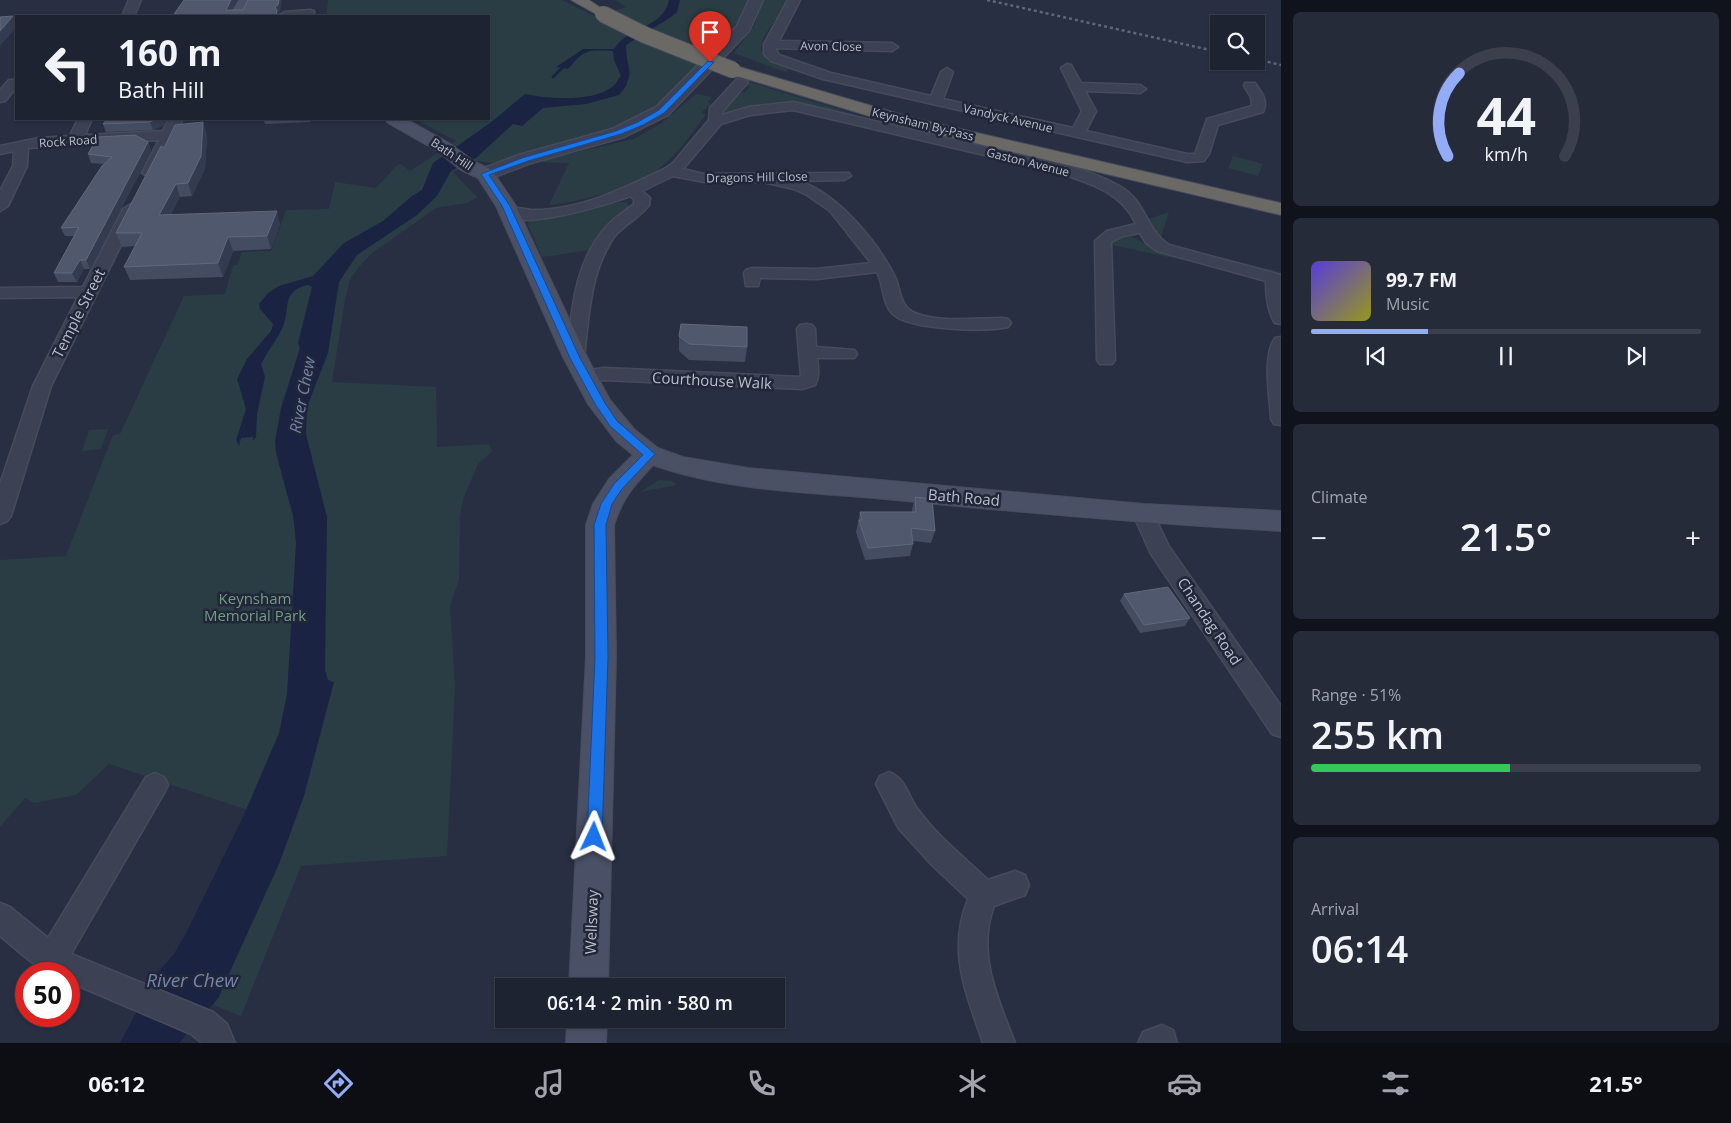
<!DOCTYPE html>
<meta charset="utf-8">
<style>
:root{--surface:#1e2332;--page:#262b3a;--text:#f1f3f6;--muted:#a1a4ac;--line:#3c404d;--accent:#94abf7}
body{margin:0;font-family:"Open Sans",sans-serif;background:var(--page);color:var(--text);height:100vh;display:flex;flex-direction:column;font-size:19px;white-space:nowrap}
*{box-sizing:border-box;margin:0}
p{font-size:16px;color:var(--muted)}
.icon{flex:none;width:28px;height:28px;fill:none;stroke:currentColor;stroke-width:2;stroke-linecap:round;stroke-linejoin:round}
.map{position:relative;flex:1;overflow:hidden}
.details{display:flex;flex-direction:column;gap:12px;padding:12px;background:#10131c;width:450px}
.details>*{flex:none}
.guide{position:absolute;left:15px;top:15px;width:475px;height:105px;border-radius:0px;box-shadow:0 1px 4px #0004,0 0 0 1px var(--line);background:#1e2332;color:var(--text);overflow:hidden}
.controls{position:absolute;left:1210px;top:15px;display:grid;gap:10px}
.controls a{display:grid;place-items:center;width:55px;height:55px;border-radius:0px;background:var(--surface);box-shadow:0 1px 4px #0004,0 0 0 1px var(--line);font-size:25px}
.speed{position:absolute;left:15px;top:962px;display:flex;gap:10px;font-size:25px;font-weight:700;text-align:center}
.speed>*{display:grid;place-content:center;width:65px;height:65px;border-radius:50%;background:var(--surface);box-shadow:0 1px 4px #0004,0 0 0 1px var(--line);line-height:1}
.speed .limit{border:8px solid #d22;background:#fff;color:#111}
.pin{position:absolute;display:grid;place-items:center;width:42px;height:42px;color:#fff;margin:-51px -21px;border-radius:50% 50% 50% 0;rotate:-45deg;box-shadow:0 0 5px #0007}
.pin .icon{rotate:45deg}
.me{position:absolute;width:55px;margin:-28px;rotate:2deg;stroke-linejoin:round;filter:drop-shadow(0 0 4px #0008)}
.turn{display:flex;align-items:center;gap:18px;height:105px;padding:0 20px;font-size:22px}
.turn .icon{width:65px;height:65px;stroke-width:2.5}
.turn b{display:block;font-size:35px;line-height:42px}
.big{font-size:38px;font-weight:600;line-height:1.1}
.details .card{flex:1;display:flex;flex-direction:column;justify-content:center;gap:8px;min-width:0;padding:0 18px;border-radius:8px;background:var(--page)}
.details .dial{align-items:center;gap:0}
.dial svg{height:130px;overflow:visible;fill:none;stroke:var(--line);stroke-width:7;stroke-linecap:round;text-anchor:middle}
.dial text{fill:var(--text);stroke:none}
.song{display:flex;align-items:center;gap:15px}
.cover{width:60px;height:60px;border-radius:8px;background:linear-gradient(135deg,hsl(250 70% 55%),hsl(60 70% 35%))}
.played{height:5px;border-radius:2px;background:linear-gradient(90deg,var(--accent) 30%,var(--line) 30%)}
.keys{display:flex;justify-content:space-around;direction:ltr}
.heat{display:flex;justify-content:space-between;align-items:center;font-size:28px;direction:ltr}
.charge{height:8px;border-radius:4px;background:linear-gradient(90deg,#34c759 51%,var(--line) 0)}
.trip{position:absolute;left:495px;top:978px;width:290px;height:50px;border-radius:0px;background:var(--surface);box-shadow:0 1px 4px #0004,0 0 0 1px var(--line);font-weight:600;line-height:50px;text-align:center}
.tab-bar{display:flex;height:80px;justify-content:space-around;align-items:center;background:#0c0e14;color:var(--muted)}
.tab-bar .icon{width:35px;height:35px}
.tab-bar .active{color:var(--accent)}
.tab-bar b{font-size:22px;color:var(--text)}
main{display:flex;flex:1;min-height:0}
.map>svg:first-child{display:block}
</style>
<main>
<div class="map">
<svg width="1281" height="1043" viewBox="0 0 1281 1043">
<rect width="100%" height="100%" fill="#282f43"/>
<path fill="#2a3d44" d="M 328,0 L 562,0 L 596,17 L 626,7 L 616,0 L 747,0 L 741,21 L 657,106 L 658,108 L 621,130 L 500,164 L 478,161 L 453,172 L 477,197 L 467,203 L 436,208 L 372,253 L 359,267 L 350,279 L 345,300 L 332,382 L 436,387 L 437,447 L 489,444 L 492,451 L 478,464 L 463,499 L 460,516 L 459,579 L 450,606 L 455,687 L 447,856 L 301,866 L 241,1016 L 213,1005 L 219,997 L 290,824 L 109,764 L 76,795 L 34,803 L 25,798 L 0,827 L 0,560 L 66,556 L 113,435 L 120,434 L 184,296 L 225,294 L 233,265 L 237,265 L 242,252 L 271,251 L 286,210 L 329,209 L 335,182 L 376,188 L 397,165 L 401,164 L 410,171 L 456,141 L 419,121 L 422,119 L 489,119 L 489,16 L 326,16 Z
M 765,0 L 786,0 C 785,15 760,31 761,51 L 790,69 L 785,72 L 734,53 L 755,25 L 760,4 Z
M 746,81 L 873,120 L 790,104 L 762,106 L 722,114 L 720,112 L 736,93 L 745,92 L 750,87 L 746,85 Z
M 696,94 L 712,97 L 708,102 L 711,104 L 701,113 L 706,114 C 694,130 682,148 667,162 C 641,187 585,201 549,205 L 569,163 L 534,162 L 634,139 L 662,123 Z
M 1233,156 L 1263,164 L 1258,176 L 1228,168 Z
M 621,202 L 627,203 L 629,206 C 611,218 600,231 590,250 L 542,257 L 528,225 L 529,221 Z
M 1169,212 L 1160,240 L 1156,239 L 1148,219 Z
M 1120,236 L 1132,237 L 1160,251 L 1187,261 L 1112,245 L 1112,241 Z
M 1159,242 L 1281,272 L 1281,276 L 1181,251 Z
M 108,429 L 101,449 L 82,451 L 89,430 Z
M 659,480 L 672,481 L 677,485 L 640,492 Z"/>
<path fill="#1a2442" d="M 669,0 L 680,0 L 677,12 L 671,17 L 626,45 L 627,59 L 630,73 L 626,86 L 619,95 L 586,104 L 543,108 L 522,126 L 513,124 L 476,158 L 451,171 L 437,196 L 417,215 L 357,255 L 339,282 L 328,353 L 307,407 L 306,434 L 327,517 L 325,670 L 328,680 L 334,682 L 304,796 L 279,864 L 218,998 L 179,1043 L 120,1043 L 157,973 L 174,954 L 187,931 L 243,817 L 279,733 L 287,694 L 296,543 L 293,516 L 276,453 L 275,441 L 281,408 L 300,348 L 298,343 L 312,287 L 308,285 C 280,291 291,310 282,329 C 276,341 267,352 261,364 L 265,377 L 257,414 L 256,437 L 253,441 L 253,437 L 241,438 L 239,446 L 236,440 L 246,409 L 237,379 L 247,359 L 271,331 L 273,324 L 260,309 L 259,304 L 268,293 L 279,286 L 313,276 L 344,243 L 383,221 L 412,196 L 422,190 L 433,163 L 490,123 L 525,94 C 548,99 593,102 612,87 C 617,84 617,79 621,76 L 614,60 L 613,51 C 587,50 585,49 568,69 L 556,67 L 583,49 L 614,49 C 628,26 664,28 669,0 Z"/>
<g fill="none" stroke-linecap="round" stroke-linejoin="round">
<path stroke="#1a2442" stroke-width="3" d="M 553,77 L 565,65"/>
<g stroke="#464b5c" stroke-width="3">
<path id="minor" d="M 129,0 L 141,0 L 134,16 L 122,16 Z
M 788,0 L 800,0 L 779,41 L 892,43 L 898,47 L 892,51 L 775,48 L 779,55 L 831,73 L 931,96 L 941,72 L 947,68 L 953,72 L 943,99 L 1073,128 L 1082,111 L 1061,68 L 1067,64 L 1071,65 L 1081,83 L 1140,85 L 1146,89 L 1140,93 L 1085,91 L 1096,111 L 1086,131 L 1187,154 L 1195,154 L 1207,119 L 1252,106 L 1251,97 L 1244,86 L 1245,83 L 1255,83 C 1261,92 1269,101 1263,112 L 1218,125 L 1209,154 L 1204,161 L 1187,162 L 823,79 L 771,61 L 764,54 L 764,44 Z
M 310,10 L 314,11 L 314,15 L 279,15 L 285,12 Z
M 742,78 L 748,82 L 722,112 L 722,115 L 749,107 L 793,102 C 860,118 927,133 993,149 C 1036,159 1083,165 1121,187 C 1146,202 1146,230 1169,245 L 1281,275 L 1281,324 L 1275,323 C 1267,311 1266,294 1266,281 L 1157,251 L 1146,243 L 1140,233 L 1123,236 L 1111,242 L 1115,360 L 1112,364 L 1100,364 L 1097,360 L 1095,241 L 1107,231 L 1136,224 C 1121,191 1088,183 1056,172 L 793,110 L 750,115 L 721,124 L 683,169 L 704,174 L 849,173 L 851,176 L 844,180 L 798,181 C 836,192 876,240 894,275 C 901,288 899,307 915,313 C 938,323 977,318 1002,318 L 1008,319 L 1011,323 L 1008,327 C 986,332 911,330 894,315 C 882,305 884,285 877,272 L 817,279 L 760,278 L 758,286 L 746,286 L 744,273 L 746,270 L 752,268 L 817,269 L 871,263 L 830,211 L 807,195 L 794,189 L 763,182 L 704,182 L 673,176 L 642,191 L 650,198 L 649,205 C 640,218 624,224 614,237 C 590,272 589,316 584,357 L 581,361 L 569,361 L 566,357 C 572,312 574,261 607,226 C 615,217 625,211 634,204 L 634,199 L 630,196 C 610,204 515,233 501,213 C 507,204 525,210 534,210 C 580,210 625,188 666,168 L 673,163 L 709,120 L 710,108 L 737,79 Z
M 9,80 L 16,80 L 16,88 L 5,101 L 0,102 L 0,90 Z
M 78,119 L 92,119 L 85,135 L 163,131 L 169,119 L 183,119 L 156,173 L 149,177 L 142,173 L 159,140 L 28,148 L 27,166 L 8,206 L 0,211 L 0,191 L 13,166 L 14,151 L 0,154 L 0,146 L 39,138 L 70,136 Z
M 131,204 L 139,209 L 51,386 L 11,516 L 7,521 L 0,524 L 0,484 L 33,386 L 78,297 L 0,298 L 0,288 L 83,287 L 123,209 Z
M 806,324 L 812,325 L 815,329 L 816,347 L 854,350 L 857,354 L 854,358 L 817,358 C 818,368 820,376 815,385 L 802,389 L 604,380 L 585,382 L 578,380 L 576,376 L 578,372 L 604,368 L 801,377 L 797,329 L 800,325 Z
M 1281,337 L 1281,425 L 1274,424 L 1271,419 C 1270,398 1262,356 1275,338 Z
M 1144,506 L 1151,509 L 1168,545 L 1281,706 L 1281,737 L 1272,734 L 1151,554 L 1133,514 L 1137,509 Z
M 889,772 C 906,778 908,797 919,811 C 938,837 965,858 988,880 L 1015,871 L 1025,875 L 1029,885 L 1025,895 L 994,906 C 976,953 998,999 1015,1043 L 983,1043 C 966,992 947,952 968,899 L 932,865 L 899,829 L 876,784 L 880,776 Z
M 155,773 L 164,777 L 168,785 L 164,793 L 71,954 L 213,1012 L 227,1024 L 235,1043 L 202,1043 L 191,1034 L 69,982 L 69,974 L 48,974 L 41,970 L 0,936 L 0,903 L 10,907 L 48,938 L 146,777 Z
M 1162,1025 L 1173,1030 L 1177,1043 L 1138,1043 L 1143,1032 Z"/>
</g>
<g stroke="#464b5c" stroke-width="3">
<path id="tertiary" d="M 749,0 L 763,0 L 749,31 L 668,115 L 624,137 L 531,163 L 491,178 L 479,178 L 476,174 L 479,170 L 519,155 L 612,129 L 656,107 L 737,26 Z"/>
</g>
<g stroke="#464b5c" stroke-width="2">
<path id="secondary" d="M 239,0 L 253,0 L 243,16 L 229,16 Z
M 385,119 L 406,119 L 449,143 L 475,162 L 492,170 L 516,206 L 587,357 L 610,400 L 634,429 L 658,448 L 683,457 L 748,468 L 1144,504 L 1281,511 L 1281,531 C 1149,524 1017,512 885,499 C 809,492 726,491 653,465 C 634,486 623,497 614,525 L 616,657 L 608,986 L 569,986 L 586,657 L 586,525 L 593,504 L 609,479 L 633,455 L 616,441 L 588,404 L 563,357 L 496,206 L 478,178 L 461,170 L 437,151 L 388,123 Z
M 567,1019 L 607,1019 L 606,1043 L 566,1043 Z"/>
</g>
<g stroke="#444a5a" stroke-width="2">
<path id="trunk" d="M 571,0 L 589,0 L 610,14 L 603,18 Z
M 733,65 L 913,118 L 1281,203 L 1281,215 L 902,126 L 727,73 L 725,70 Z"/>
</g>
<use href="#minor" fill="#3c4253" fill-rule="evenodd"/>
<use href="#tertiary" fill="#3c4253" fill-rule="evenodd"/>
<use href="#secondary" fill="#4a5066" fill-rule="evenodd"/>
<use href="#trunk" fill="#6a6966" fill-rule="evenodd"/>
<path stroke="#5e667a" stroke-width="2.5" stroke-dasharray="3 3" stroke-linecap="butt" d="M 987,0 L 1219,52
M 1256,59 L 1281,65"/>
<g stroke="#444a5a" stroke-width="18" stroke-linecap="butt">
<path id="trunk-bridge" d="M 603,14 L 645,35 L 733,70"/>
</g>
<use href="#trunk-bridge" stroke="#6a6966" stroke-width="16"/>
</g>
<path fill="#434c61" d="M 168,119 L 164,125 L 153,130 L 106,132 L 103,124 Z
M 263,119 L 311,119 L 310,122 L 265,124 Z
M 207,135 L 205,169 L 192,196 L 180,197 L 171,214 L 280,224 L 271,249 L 233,251 L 223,277 L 130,280 L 124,267 L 135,246 L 122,247 L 116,233 L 164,148 Z
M 148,142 L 151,151 L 90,269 L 84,269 L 77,282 L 58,282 L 54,273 L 74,236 L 65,236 L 61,228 L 104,164 L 91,163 L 88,154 Z
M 679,336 L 747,347 L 745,362 L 689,360 L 679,351 Z
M 915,497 L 935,531 L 931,543 L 913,541 L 913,544 L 910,556 L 865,560 L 856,532 L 860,512 L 912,512 L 912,509 Z
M 1124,594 L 1190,618 L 1185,626 L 1140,633 L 1120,601 Z"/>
<path fill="#333b50" d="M 231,0 L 237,0 L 228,16 L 226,10 Z
M 279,0 L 282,0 L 280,12 L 278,14 L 279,16 L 276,16 L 275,7 Z
M 13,16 L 16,23 L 16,28 L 0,46 L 0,31 Z
M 157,119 L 168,119 L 164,125 L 153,130 L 150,122 Z
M 203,122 L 207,135 L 205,169 L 192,196 L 188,183 Z
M 148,142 L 151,151 L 90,269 L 86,260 Z
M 176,184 L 180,197 L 164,228 L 159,215 Z
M 277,211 L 280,224 L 271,249 L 267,236 Z
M 228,237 L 233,251 L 223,277 L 218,263 Z
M 80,260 L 84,269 L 77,282 L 72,273 Z"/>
<path fill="#50586d" stroke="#60687c" d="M 184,0 L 231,0 L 226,10 L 243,10 L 248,0 L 279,0 L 278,5 L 275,7 L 277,10 L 276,16 L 176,16 L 178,14 L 174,14 Z
M 13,16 L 0,31 L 0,17 Z
M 107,119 L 157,119 L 150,122 L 103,124 Z
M 203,122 L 201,156 L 188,183 L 176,184 L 159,215 L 277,211 L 267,236 L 228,237 L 218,263 L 124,267 L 142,233 L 116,233 L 161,146 L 164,148 L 175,125 Z
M 135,135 L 148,142 L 86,260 L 80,260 L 72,273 L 54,273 L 79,227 L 61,228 L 102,166 L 112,157 L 88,154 L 98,137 Z
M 681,324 L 747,327 L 747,347 L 689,344 L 679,336 Z
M 915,497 L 932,499 L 935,531 L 911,528 L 913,544 L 868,548 L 859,520 L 862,520 L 860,512 L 916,512 Z
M 1168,587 L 1190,618 L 1144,625 L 1124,594 Z"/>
<path fill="#1a73e8" stroke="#114b97" d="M 708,61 L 714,62 L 664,113 L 643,125 L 621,134 L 528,161 L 489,175 L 510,206 L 580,358 L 605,403 L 617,421 L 655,454 L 622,489 L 612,504 L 606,525 L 608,657 L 602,837 L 599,842 L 594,844 L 589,842 L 587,837 L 595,657 L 594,525 L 601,504 L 614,484 L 643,455 L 610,426 L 595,404 L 570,358 L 502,206 L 481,174 L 522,158 L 616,131 L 638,122 L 659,110 Z"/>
<g text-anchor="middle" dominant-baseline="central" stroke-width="5" stroke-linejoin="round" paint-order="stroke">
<g font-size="12" fill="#babecc" stroke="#212738">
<text transform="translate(831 46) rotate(1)">Avon Close</text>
<text transform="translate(1008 118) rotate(13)">Vandyck Avenue</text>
<text transform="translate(923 124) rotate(14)">Keynsham By-Pass</text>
<text transform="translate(68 141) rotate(-4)">Rock Road</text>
<text transform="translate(452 154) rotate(34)">Bath Hill</text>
<text transform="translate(1028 162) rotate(14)">Gaston Avenue</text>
<text transform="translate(757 177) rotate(-1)">Dragons Hill Close</text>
</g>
<g font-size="15" fill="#babecc" stroke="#212738">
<text transform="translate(78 313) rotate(-63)">Temple Street</text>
<text transform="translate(712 380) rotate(3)">Courthouse Walk</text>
<text transform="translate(964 497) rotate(5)">Bath Road</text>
<text transform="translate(1210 621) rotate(56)">Chandag Road</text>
<text transform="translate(591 922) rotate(-88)">Wellsway</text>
</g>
<g font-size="15" fill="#719d82" stroke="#212738">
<text x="255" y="598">Keynsham<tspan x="255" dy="17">Memorial Park</tspan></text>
</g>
<g font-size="16" font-style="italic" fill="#7383ab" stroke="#212738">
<text transform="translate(302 395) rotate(-79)">River Chew</text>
</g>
<g font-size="19" font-style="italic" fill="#7383ab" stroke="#212738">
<text x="192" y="980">River Chew</text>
</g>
</g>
</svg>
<div class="controls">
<a><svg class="icon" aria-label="search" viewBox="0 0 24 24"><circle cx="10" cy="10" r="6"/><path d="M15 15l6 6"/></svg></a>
</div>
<div class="speed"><div class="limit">50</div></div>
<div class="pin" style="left:710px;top:62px;background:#d93025"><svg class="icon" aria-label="arrive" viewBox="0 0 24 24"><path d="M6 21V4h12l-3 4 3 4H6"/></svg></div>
<svg class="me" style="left:594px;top:837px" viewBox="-20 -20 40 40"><path d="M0-17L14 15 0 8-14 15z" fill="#1a73e8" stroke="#fff" stroke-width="4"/></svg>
<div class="trip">06:14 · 2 min · 580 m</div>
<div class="guide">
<div class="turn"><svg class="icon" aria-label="left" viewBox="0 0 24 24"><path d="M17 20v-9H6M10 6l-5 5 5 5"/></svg><div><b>160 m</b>Bath Hill</div></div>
</div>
</div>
<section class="details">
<div class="card dial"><svg viewBox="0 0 100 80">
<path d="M14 69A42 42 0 1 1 86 69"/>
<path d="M14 69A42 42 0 0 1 21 18" stroke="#94abf7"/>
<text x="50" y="56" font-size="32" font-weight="700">44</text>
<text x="50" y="72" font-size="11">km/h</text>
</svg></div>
<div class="card">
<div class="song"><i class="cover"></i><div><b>99.7 FM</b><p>Music</p></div></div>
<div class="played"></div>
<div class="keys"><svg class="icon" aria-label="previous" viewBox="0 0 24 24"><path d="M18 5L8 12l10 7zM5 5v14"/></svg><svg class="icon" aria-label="pause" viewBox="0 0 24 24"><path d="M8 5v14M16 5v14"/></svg><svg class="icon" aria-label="next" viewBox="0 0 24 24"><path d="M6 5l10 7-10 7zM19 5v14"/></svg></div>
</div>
<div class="card"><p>Climate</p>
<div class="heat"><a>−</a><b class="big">21.5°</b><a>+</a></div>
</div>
<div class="card"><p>Range · 51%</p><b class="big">255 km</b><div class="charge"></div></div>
<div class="card"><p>Arrival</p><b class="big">06:14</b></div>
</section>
</main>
<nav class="tab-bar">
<b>06:12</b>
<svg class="icon active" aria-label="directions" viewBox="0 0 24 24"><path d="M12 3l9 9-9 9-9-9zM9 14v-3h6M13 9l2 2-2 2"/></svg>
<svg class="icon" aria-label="music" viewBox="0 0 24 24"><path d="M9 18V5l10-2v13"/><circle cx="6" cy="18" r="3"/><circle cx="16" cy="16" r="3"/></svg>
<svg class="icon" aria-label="phone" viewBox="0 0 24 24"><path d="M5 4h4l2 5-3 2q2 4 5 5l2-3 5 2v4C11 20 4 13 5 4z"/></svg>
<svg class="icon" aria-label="climate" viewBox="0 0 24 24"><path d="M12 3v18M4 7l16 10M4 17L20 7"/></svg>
<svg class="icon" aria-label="car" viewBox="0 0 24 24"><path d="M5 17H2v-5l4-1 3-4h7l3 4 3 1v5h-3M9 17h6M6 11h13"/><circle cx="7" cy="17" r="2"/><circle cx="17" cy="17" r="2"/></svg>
<svg class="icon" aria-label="filters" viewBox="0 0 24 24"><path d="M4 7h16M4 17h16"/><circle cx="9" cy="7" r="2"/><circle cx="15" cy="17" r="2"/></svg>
<b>21.5°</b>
</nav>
